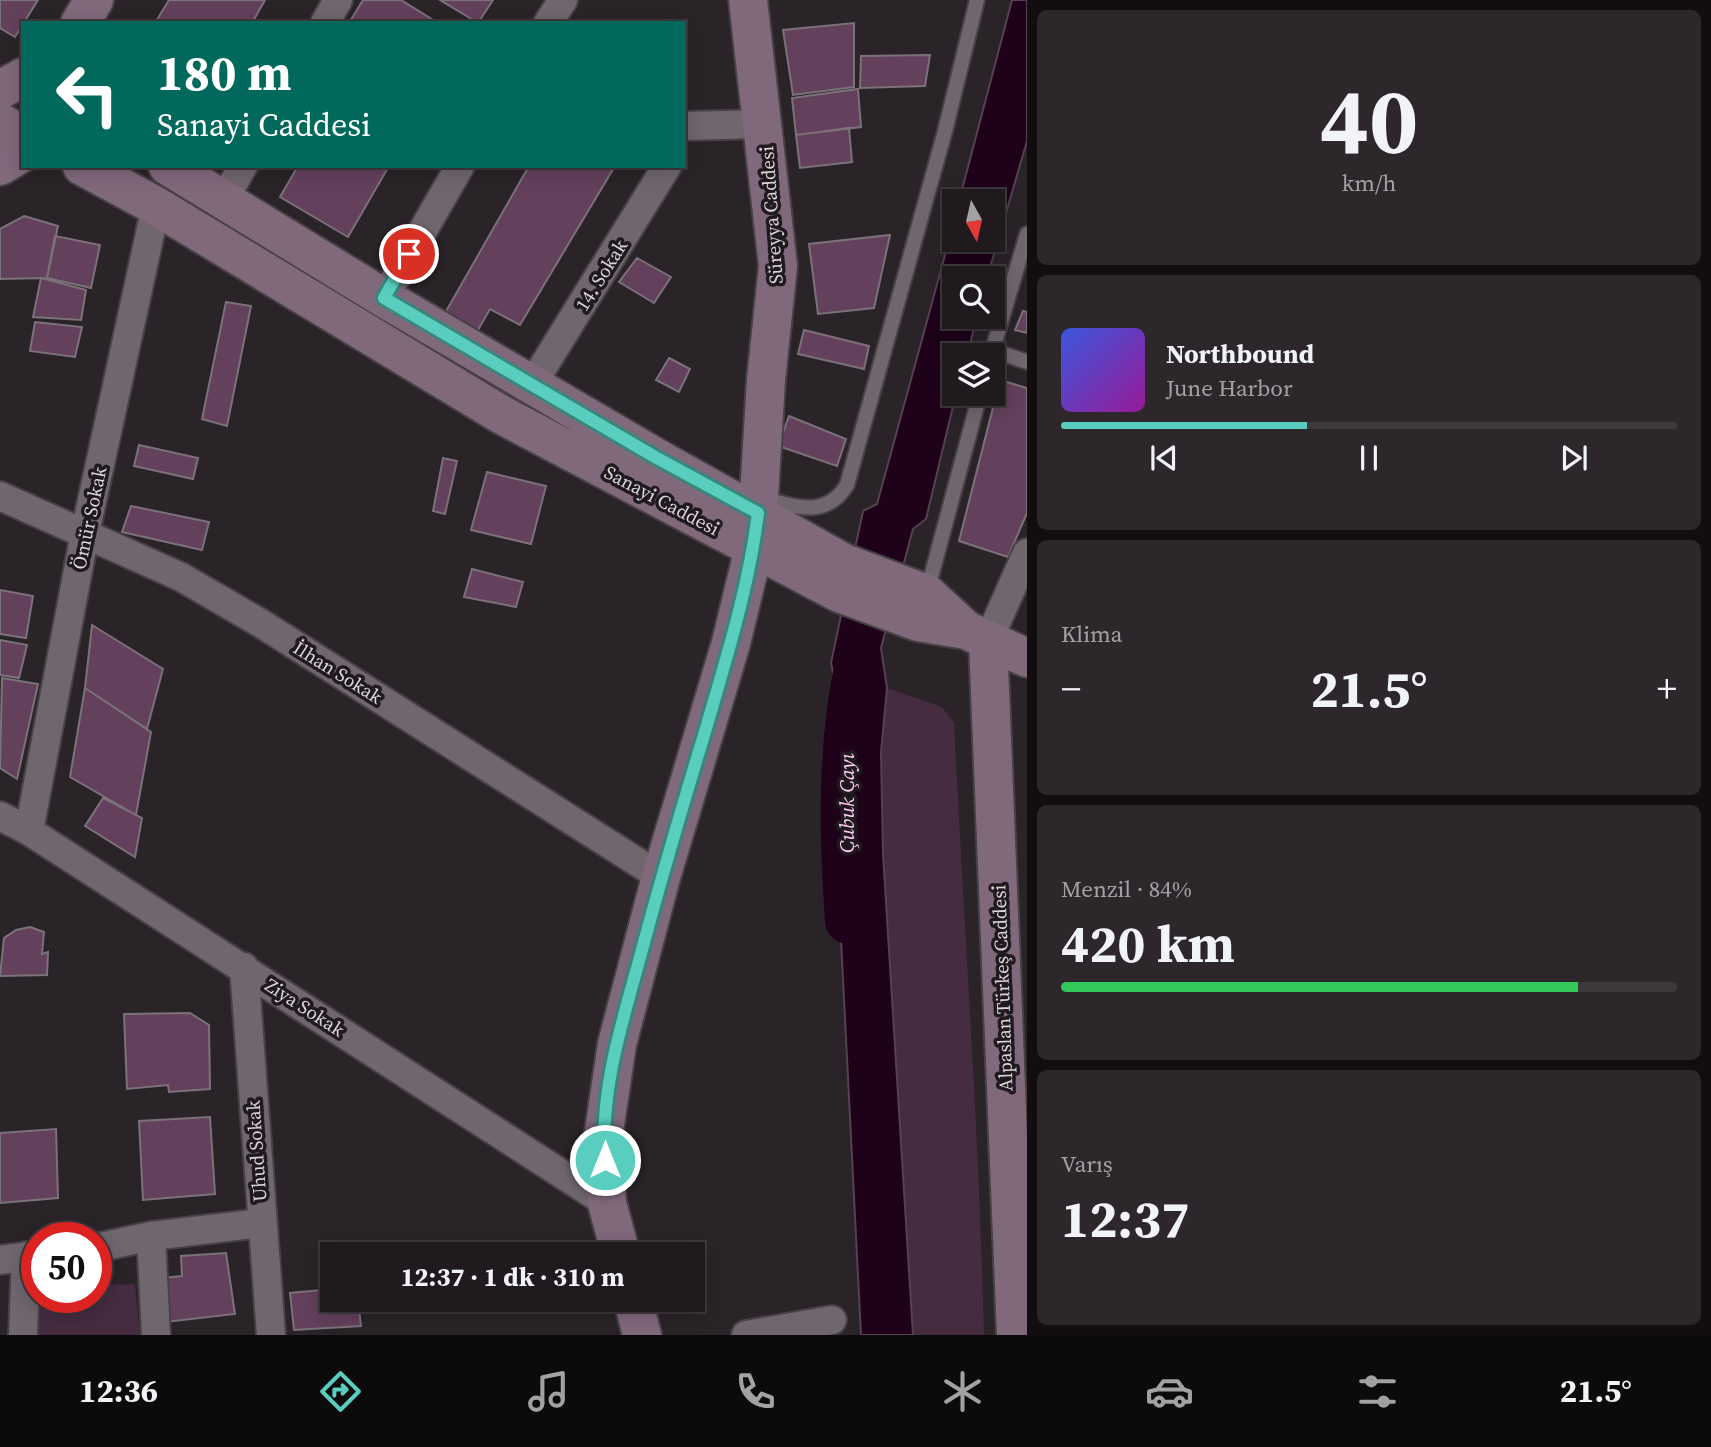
<!DOCTYPE html>
<html lang="tr">
<meta charset="utf-8">
<style>
:root{--surface:#201a1e;--page:#2d272b;--text:#f1f3f6;--muted:#a2a1a4;--line:#3d383c;--accent:#59cebf}
body{margin:0;font-family:"Source Serif 4",serif;background:var(--page);color:var(--text);height:100vh;display:flex;flex-direction:column;font-size:26px;white-space:nowrap}
*{box-sizing:border-box;margin:0}
p{font-size:23px;color:var(--muted)}
.icon{flex:none;width:38px;height:38px;fill:none;stroke:currentColor;stroke-width:2;stroke-linecap:round;stroke-linejoin:round}
.map{position:relative;flex:1;overflow:hidden}
.drawer{display:flex;flex-direction:column;gap:10px;padding:10px;background:#120e10;width:684px}
.drawer>*{flex:none}
.guide{position:absolute;left:21px;top:21px;width:665px;height:147px;border-radius:0px;box-shadow:0 4px 18px #0003,0 0 0 2px var(--line);background:#00695c;color:#fff;overflow:hidden}
.needle{width:46px;rotate:172deg}
.tools{position:absolute;left:942px;top:189px;display:grid;gap:14px}
.tools a{display:grid;place-items:center;width:63px;height:63px;border-radius:0px;background:var(--surface);box-shadow:0 4px 18px #0003,0 0 0 2px var(--line);font-size:35px}
.speed{position:absolute;left:21px;top:1222px;display:flex;gap:14px;font-size:35px;font-weight:700;text-align:center}
.speed>*{display:grid;place-content:center;width:91px;height:91px;border-radius:50%;background:var(--surface);box-shadow:0 4px 18px #0003,0 0 0 2px var(--line);line-height:1}
.speed .limit{border:10px solid #d22;background:#fff;color:#111}
.pin{position:absolute;display:grid;place-items:center;width:60px;height:60px;color:#fff;margin:-30px;border:4px solid #fff;border-radius:50%;box-shadow:0 2px 7px #0007}
.me{position:absolute;width:77px;margin:-38px;rotate:0deg;stroke-linejoin:round;filter:drop-shadow(0 0 5px #0008)}
.turn{display:flex;align-items:center;gap:24px;height:147px;padding:0 21px;font-size:32px}
.turn .icon{width:91px;height:91px;stroke-width:2.5}
.turn b{display:block;font-size:49px;line-height:60px}
.big{font-size:52px;font-weight:700;line-height:1.1}
.drawer .card{flex:1;display:flex;flex-direction:column;justify-content:center;gap:10px;min-width:0;padding:0 24px;border-radius:10px;background:var(--page)}
.drawer .dial{align-items:center;gap:0}
.dial b{font-size:91px;line-height:1}
.song{display:flex;align-items:center;gap:21px}
.cover{width:84px;height:84px;border-radius:10px;background:linear-gradient(135deg,hsl(230 70% 55%),hsl(300 70% 35%))}
.played{height:7px;border-radius:4px;background:linear-gradient(90deg,var(--accent) 40%,var(--line) 40%)}
.keys{display:flex;justify-content:space-around;direction:ltr}
.heat{display:flex;justify-content:space-between;align-items:center;font-size:38px;direction:ltr}
.charge{height:10px;border-radius:5px;background:linear-gradient(90deg,#34c759 84%,var(--line) 0)}
.trip{position:absolute;left:320px;top:1242px;width:385px;height:70px;border-radius:0px;background:var(--surface);box-shadow:0 4px 18px #0003,0 0 0 2px var(--line);font-weight:700;line-height:70px;text-align:center}
.menu{display:flex;height:112px;justify-content:space-around;align-items:center;background:#0d0a0c;color:var(--muted)}
.menu .icon{width:49px;height:49px}
.menu .current{color:var(--accent)}
.menu b{font-size:32px;color:var(--text)}
main{display:flex;flex:1;min-height:0}
.map>svg:first-child{display:block}
</style>
<main>
<div class="map">
<svg width="1027" height="1335" viewBox="0 0 1027 1335">
<rect width="100%" height="100%" fill="#2a2328"/>
<path fill="#452c41" d="M 887,688 L 942,707 L 954,723 C 964,927 979,1131 984,1335 L 913,1335 L 883,854 L 881,752 Z
M 135,1284 L 140,1335 L 32,1335 L 37,1297 L 96,1297 L 96,1285 Z"/>
<path fill="#1e021a" stroke="#564153" stroke-width="2" d="M 1012,0 L 1027,0 L 1027,141 L 987,278 L 954,278 L 954,317 L 977,317 L 967,355 L 954,355 L 956,394 L 926,519 L 913,529 L 881,648 L 887,688 L 881,752 L 883,854 L 913,1335 L 861,1335 L 841,940 L 851,755 L 831,663 L 863,511 L 877,504 L 954,222 L 954,240 L 992,240 L 992,201 L 959,201 Z"/>
<g fill="none" stroke-linecap="round" stroke-linejoin="round">
<path stroke="#1e021a" stroke-width="46" d="M 848,921 C 842,835 840,752 857,668"/>
</g>
<path fill="#63405c" stroke="#7b7279" stroke-width="2" d="M 0,0 L 38,0 L 15,37 L 0,28 Z
M 169,0 L 265,0 L 252,23 L 155,23 Z
M 363,0 L 401,0 L 438,23 L 349,23 Z
M 440,0 L 493,0 L 478,23 Z
M 854,23 L 854,87 L 793,95 L 783,30 Z
M 930,55 L 925,86 L 860,88 L 861,56 Z
M 858,89 L 861,127 L 796,135 L 792,98 Z
M 849,128 L 852,162 L 800,168 L 796,135 Z
M 298,166 L 389,166 L 348,237 L 280,197 Z
M 529,166 L 615,166 L 520,325 L 490,309 L 478,330 L 445,313 Z
M 24,216 L 58,226 L 47,278 L 0,279 L 0,229 Z
M 890,235 L 874,308 L 818,314 L 809,244 Z
M 55,236 L 100,245 L 91,288 L 47,278 Z
M 637,258 L 671,277 L 654,303 L 619,282 Z
M 41,278 L 86,290 L 81,320 L 33,317 Z
M 226,302 L 251,306 L 227,426 L 202,419 Z
M 1023,311 L 1027,312 L 1027,333 L 1015,330 Z
M 35,322 L 82,327 L 75,357 L 30,351 Z
M 804,330 L 869,346 L 864,369 L 798,354 Z
M 669,358 L 690,369 L 679,392 L 656,380 Z
M 1000,380 L 1027,388 L 1027,513 L 1008,557 L 959,541 Z
M 789,416 L 846,439 L 837,466 L 778,446 Z
M 139,445 L 198,458 L 193,479 L 134,466 Z
M 443,458 L 457,461 L 445,514 L 433,511 Z
M 487,472 L 546,486 L 531,544 L 471,530 Z
M 131,506 L 209,522 L 202,550 L 122,532 Z
M 472,569 L 523,582 L 516,607 L 464,597 Z
M 0,590 L 33,596 L 26,638 L 0,634 Z
M 92,625 L 163,669 L 147,729 L 85,688 Z
M 0,640 L 27,645 L 19,678 L 0,675 Z
M 2,678 L 38,684 L 17,779 L 0,768 Z
M 85,688 L 151,732 L 136,815 L 70,777 Z
M 103,798 L 142,818 L 135,857 L 85,826 Z
M 30,927 L 44,932 L 42,954 L 48,952 L 47,975 L 0,976 L 4,938 L 16,930 Z
M 190,1013 L 209,1025 L 210,1089 L 169,1092 L 168,1085 L 127,1089 L 124,1014 Z
M 210,1117 L 215,1194 L 143,1200 L 139,1121 Z
M 56,1129 L 58,1198 L 0,1203 L 0,1133 Z
M 226,1253 L 235,1314 L 166,1322 L 163,1278 L 182,1276 L 181,1256 Z
M 332,1289 L 332,1300 L 358,1300 L 361,1326 L 294,1330 L 290,1293 Z"/>
<g fill="none" stroke-linecap="round" stroke-linejoin="round">
<g stroke="#474045" stroke-width="18">
<path id="lane" d="M 992,350 L 1027,362
M 991,355 L 1027,234
M 760,497 C 793,506 825,520 847,485 L 945,131 L 977,0
M 927,592 L 980,394"/>
</g>
<g stroke="#474045" stroke-width="32">
<path id="street" d="M 325,23 L 338,0
M 548,23 L 563,0
M 684,126 L 764,124
M 224,199 L 243,166
M 384,298 L 460,166
M 533,383 L 667,166
M 0,496 L 181,577 L 262,624 L 661,877
M 988,641 L 1027,553
M 0,816 L 29,831 L 607,1203
M 29,831 L 85,533 L 156,206
M 244,967 L 271,1335
M 151,1236 L 156,1335
M 96,1248 L 151,1236 L 261,1223
M 0,1260 L 37,1255
M 23,1335 L 26,1256
M 746,1335 L 832,1320"/>
</g>
<g stroke="#474045" stroke-width="42">
<path id="secondary" d="M 80,23 L 94,0
M 0,90 L 23,77
M 0,122 L 23,136
M 0,166 L 23,152
M 82,166 L 156,206 L 502,415 L 839,593 L 918,622 L 966,630
M 168,166 L 384,298 L 655,457 L 844,563 L 927,594 L 966,630 L 1027,658
M 988,641 L 1016,1335
M 621,1255 L 607,1203 L 603,1138 L 617,1044 L 661,877 L 731,643 L 754,548 L 758,513 L 766,380 L 778,266 L 748,0
M 633,1300 L 642,1335"/>
</g>
<use href="#lane" stroke="#70676e" stroke-width="14"/>
<use href="#street" stroke="#70676e" stroke-width="28"/>
<use href="#secondary" stroke="#81697c" stroke-width="38"/>
</g>
<g fill="none" stroke-linecap="round" stroke-linejoin="round">
<g stroke="#3a867c" stroke-width="18">
<path id="route" d="M 409,254 L 384,298 L 655,457 L 758,513 C 749,586 727,656 707,725 C 683,804 660,882 639,961 C 621,1026 600,1092 605,1160"/>
</g>
<use href="#route" stroke="#59cebf" stroke-width="12"/>
</g>
<g text-anchor="middle" dominant-baseline="central" stroke-width="7" stroke-linejoin="round" paint-order="stroke">
<g font-size="19" fill="#dad5d9" stroke="#20191f">
<text transform="translate(771 215) rotate(-94)">Süreyya Caddesi</text>
<text transform="translate(601 275) rotate(-58)">14. Sokak</text>
<text transform="translate(662 500) rotate(28)">Sanayi Caddesi</text>
<text transform="translate(89 518) rotate(-78)">Ömür Sokak</text>
<text transform="translate(338 672) rotate(32)">İlhan Sokak</text>
<text transform="translate(1002 988) rotate(-92)">Alpaslan Türkeş Caddesi</text>
<text transform="translate(305 1007) rotate(33)">Ziya Sokak</text>
<text transform="translate(256 1151) rotate(-94)">Uhud Sokak</text>
</g>
<g font-size="21" font-style="italic" fill="#feccf3" stroke="#20191f">
<text transform="translate(846 803) rotate(-90)">Çubuk Çayı</text>
</g>
</g>
</svg>
<div class="tools">
<a><svg class="needle" viewBox="-14 -14 28 28"><path d="M0-13l5 13h-10z" fill="#e53935"/><path d="M0 13l5-13h-10z" fill="#a2a1a4"/></svg></a>
<a><svg class="icon" aria-label="search" viewBox="0 0 24 24"><circle cx="10" cy="10" r="6"/><path d="M15 15l6 6"/></svg></a>
<a><svg class="icon" aria-label="layers" viewBox="0 0 24 24"><path d="M12 4l9 5-9 5-9-5zM3 14l9 5 9-5"/></svg></a>
</div>
<div class="speed"><div class="limit">50</div></div>
<div class="pin" style="left:409px;top:254px;background:#d93025"><svg class="icon" aria-label="arrive" viewBox="0 0 24 24"><path d="M6 21V4h12l-3 4 3 4H6"/></svg></div>
<svg class="me" style="left:605px;top:1160px" viewBox="-20 -20 40 40"><circle r="17" fill="#59cebf" stroke="#fff" stroke-width="3"/><path d="M0-11L8 9 0 5-8 9z" fill="#fff"/></svg>
<div class="trip">12:37 · 1 dk · 310 m</div>
<div class="guide">
<div class="turn"><svg class="icon" aria-label="left" viewBox="0 0 24 24"><path d="M17 20v-9H6M10 6l-5 5 5 5"/></svg><div><b>180 m</b>Sanayi Caddesi</div></div>
</div>
</div>
<section class="drawer">
<div class="card dial"><b>40</b><p>km/h</p></div>
<div class="card">
<div class="song"><i class="cover"></i><div><b>Northbound</b><p>June Harbor</p></div></div>
<div class="played"></div>
<div class="keys"><svg class="icon" aria-label="previous" viewBox="0 0 24 24"><path d="M18 5L8 12l10 7zM5 5v14"/></svg><svg class="icon" aria-label="pause" viewBox="0 0 24 24"><path d="M8 5v14M16 5v14"/></svg><svg class="icon" aria-label="next" viewBox="0 0 24 24"><path d="M6 5l10 7-10 7zM19 5v14"/></svg></div>
</div>
<div class="card"><p>Klima</p>
<div class="heat"><a>−</a><b class="big">21.5°</b><a>+</a></div>
</div>
<div class="card"><p>Menzil · 84%</p><b class="big">420 km</b><div class="charge"></div></div>
<div class="card"><p>Varış</p><b class="big">12:37</b></div>
</section>
</main>
<nav class="menu">
<b>12:36</b>
<svg class="icon current" aria-label="directions" viewBox="0 0 24 24"><path d="M12 3l9 9-9 9-9-9zM9 14v-3h6M13 9l2 2-2 2"/></svg>
<svg class="icon" aria-label="music" viewBox="0 0 24 24"><path d="M9 18V5l10-2v13"/><circle cx="6" cy="18" r="3"/><circle cx="16" cy="16" r="3"/></svg>
<svg class="icon" aria-label="phone" viewBox="0 0 24 24"><path d="M5 4h4l2 5-3 2q2 4 5 5l2-3 5 2v4C11 20 4 13 5 4z"/></svg>
<svg class="icon" aria-label="climate" viewBox="0 0 24 24"><path d="M12 3v18M4 7l16 10M4 17L20 7"/></svg>
<svg class="icon" aria-label="car" viewBox="0 0 24 24"><path d="M5 17H2v-5l4-1 3-4h7l3 4 3 1v5h-3M9 17h6M6 11h13"/><circle cx="7" cy="17" r="2"/><circle cx="17" cy="17" r="2"/></svg>
<svg class="icon" aria-label="filters" viewBox="0 0 24 24"><path d="M4 7h16M4 17h16"/><circle cx="9" cy="7" r="2"/><circle cx="15" cy="17" r="2"/></svg>
<b>21.5°</b>
</nav>
